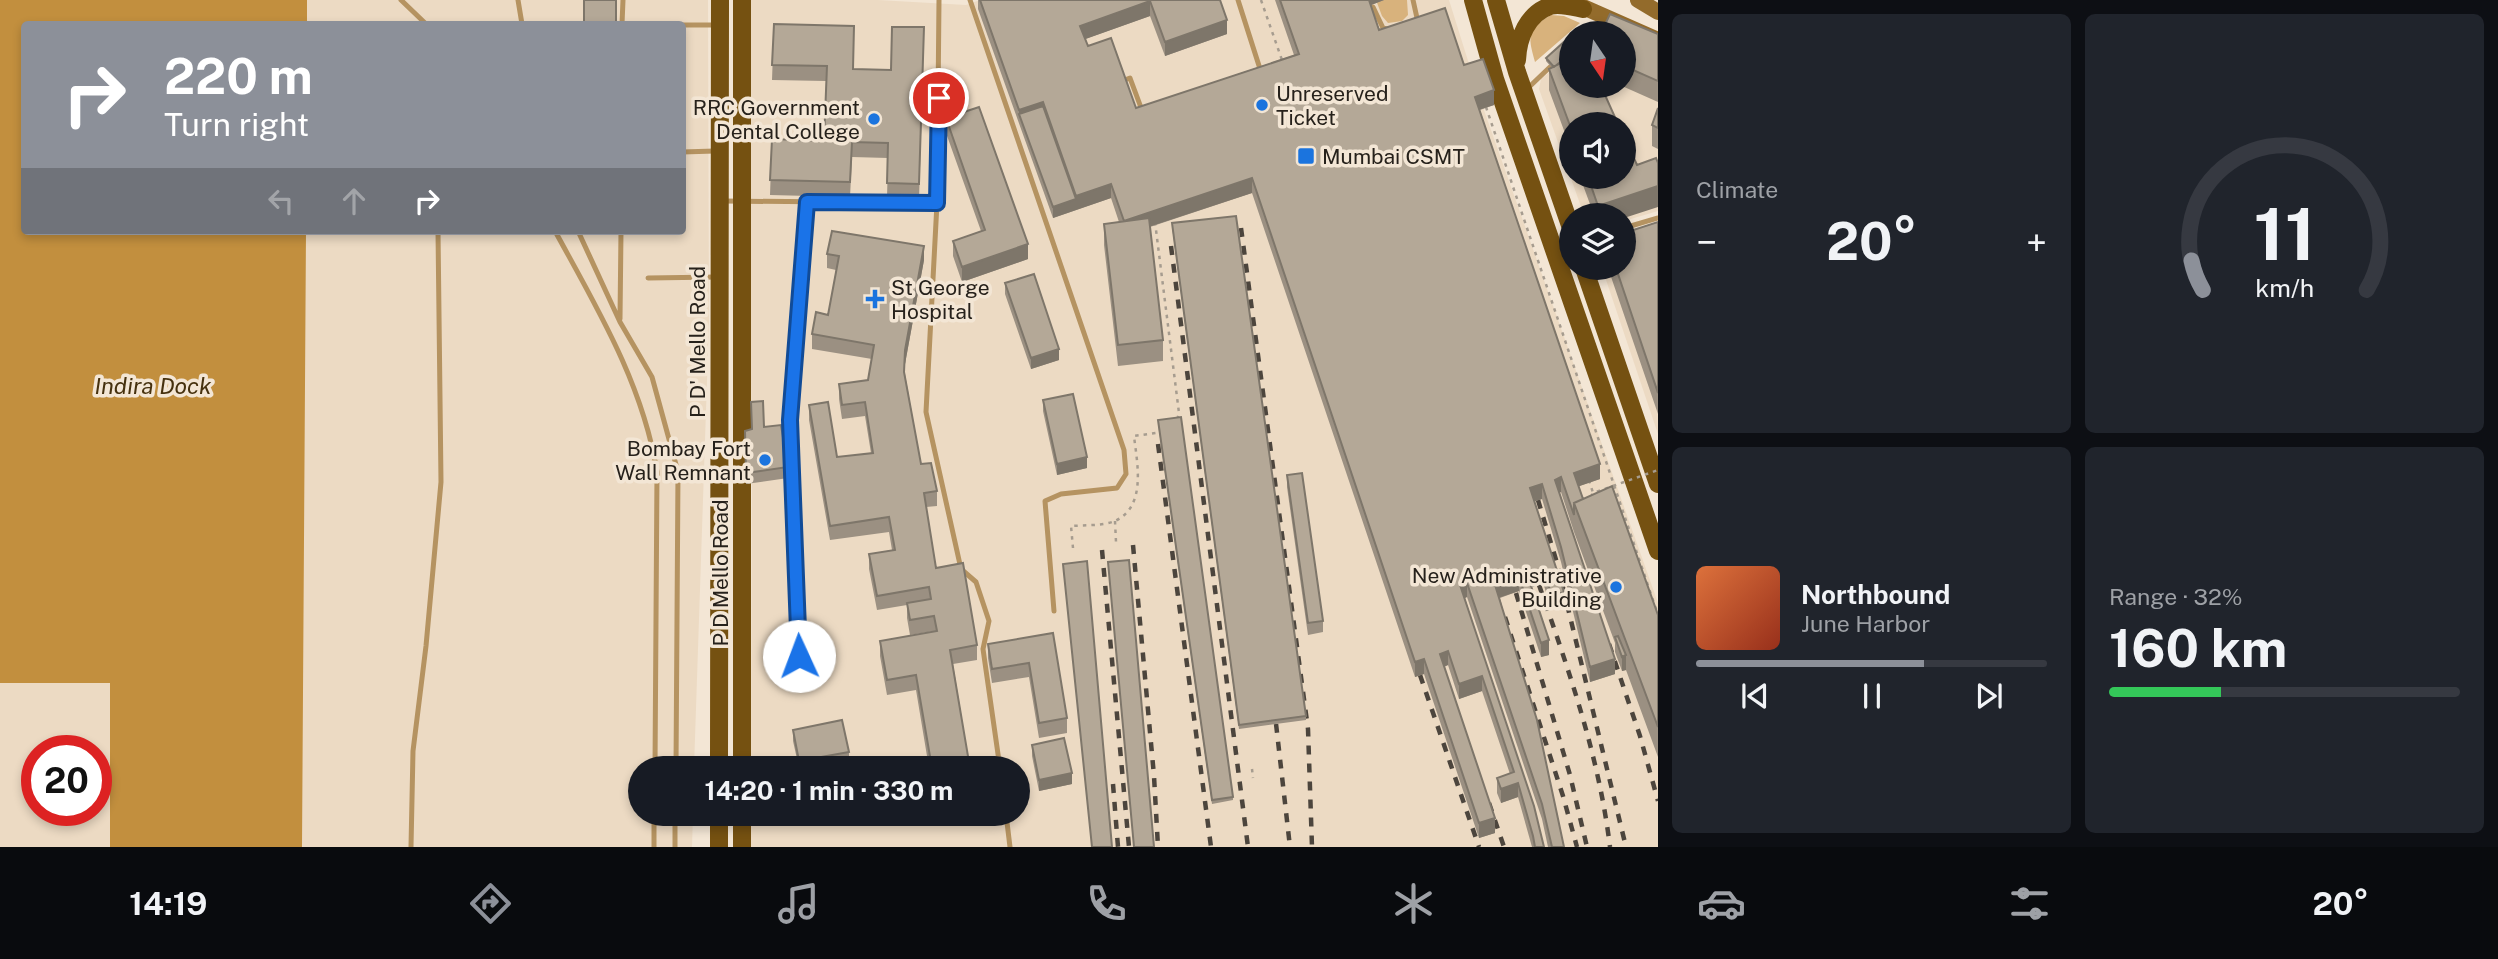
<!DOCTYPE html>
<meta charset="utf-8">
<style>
:root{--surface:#171b24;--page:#20242c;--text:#f1f3f6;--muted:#9ea1a6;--line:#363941;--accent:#8c9099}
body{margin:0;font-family:"Public Sans",sans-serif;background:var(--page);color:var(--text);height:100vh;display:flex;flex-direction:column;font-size:26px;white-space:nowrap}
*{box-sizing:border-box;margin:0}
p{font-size:23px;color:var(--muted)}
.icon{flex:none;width:38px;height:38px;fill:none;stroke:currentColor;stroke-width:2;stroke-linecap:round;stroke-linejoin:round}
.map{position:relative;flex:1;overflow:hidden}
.drawer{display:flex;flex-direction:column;gap:14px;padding:14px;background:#0d0f14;width:840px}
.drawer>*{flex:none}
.hud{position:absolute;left:21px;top:21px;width:665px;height:214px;border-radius:7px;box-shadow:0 4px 10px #0003;background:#8c9099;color:#fff;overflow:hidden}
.needle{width:46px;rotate:167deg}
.tools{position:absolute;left:1559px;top:21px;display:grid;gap:14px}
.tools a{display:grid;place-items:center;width:77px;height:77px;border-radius:50%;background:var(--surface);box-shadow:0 4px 10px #0003;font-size:35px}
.speed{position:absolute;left:21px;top:735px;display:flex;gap:14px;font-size:35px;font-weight:700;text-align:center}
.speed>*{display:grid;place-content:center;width:91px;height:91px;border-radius:50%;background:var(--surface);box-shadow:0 4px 10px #0003;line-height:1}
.speed .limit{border:10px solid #d22;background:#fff;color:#111}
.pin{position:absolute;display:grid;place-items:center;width:60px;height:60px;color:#fff;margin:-30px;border:4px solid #fff;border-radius:50%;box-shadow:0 2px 7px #0007}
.me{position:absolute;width:77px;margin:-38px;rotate:358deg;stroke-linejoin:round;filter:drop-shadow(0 0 5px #0008)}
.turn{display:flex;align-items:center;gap:24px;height:147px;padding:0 28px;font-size:32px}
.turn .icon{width:91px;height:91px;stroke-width:2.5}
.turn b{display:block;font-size:49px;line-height:60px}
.lanes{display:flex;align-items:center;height:66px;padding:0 28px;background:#0003;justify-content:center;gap:35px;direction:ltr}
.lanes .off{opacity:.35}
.big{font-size:52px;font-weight:700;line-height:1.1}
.drawer .tile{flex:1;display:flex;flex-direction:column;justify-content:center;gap:10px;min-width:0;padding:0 24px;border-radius:10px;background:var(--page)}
.drawer .dial{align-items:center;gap:0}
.dial svg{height:182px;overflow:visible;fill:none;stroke:var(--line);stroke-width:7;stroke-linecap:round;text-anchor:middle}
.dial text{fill:var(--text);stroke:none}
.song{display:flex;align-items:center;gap:21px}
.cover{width:84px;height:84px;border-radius:10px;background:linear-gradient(135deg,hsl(20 70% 55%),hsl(10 70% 35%))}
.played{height:7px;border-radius:4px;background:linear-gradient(90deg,var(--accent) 65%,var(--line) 65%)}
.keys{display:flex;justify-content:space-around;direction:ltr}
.heat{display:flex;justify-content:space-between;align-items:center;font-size:38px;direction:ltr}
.charge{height:10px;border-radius:5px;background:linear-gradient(90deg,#34c759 32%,var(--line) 0)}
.drawer .tiles{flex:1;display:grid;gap:14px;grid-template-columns:repeat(2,1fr)}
.trip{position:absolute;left:628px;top:756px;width:402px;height:70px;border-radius:35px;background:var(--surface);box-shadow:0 4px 10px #0003;font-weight:700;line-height:70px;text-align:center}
.dock{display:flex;height:112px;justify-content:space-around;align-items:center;background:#090b0e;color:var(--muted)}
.dock .icon{width:49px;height:49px}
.dock .selected{color:var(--accent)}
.dock b{font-size:32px;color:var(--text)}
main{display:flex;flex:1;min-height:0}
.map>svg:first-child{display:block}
</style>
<main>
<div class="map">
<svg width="1658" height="847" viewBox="0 0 1658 847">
<rect width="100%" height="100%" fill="#f3e6d5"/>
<path fill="#ecdac3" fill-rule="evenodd" d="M 0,0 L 708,0 L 709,321 L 694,768 L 640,768 L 640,814 L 693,814 L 692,847 L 0,847 ZM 24,24 L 682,24 L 682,231 L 24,231 ZM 37,751 L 96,751 L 96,810 L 37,810 Z
M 747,0 L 878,0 L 966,5 L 980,0 L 1449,0 L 1480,99 L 1658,603 L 1658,847 L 751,847 L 751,814 L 1018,814 L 1018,768 L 751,768 L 752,469 Z
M 1616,29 L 1658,47 L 1658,211 L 1624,221 L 1624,215 L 1584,215 L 1539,89 L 1541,79 L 1571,55 L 1572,86 L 1624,86 L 1624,33 L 1598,33 L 1602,30 ZM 1572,124 L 1624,124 L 1624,177 L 1572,177 Z
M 1658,228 L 1658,434 L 1602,268 L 1624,268 Z"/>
<path fill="#d8b27c" d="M 1376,0 L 1407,0 L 1408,15 L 1402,21 L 1388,23 L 1382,16 Z
M 1551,15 L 1564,16 L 1580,23 L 1535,62 C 1528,37 1526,29 1551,15 Z"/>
<path fill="#c28f3e" d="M 0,0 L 307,0 L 307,24 L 24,24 L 24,231 L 306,231 L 302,847 L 110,847 L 110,683 L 0,683 Z"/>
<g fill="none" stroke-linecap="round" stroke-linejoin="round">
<path stroke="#a69c8f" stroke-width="2.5" stroke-dasharray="3.5 5" stroke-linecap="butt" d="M 1261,0 L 1283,63
M 1486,107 L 1658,615
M 1155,222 L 1179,413 L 1177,420
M 1589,480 L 1593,493
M 1115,521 L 1116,542
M 1073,548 L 1071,526 C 1084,525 1103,526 1115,521 C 1147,506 1137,463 1134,436 L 1163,432
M 1252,769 L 1253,778"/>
<path stroke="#b59361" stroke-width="5" d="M 401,0 L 426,24
M 518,0 L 522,24
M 939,0 L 937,203 L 926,412 L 961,569 L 976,582 L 989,621 L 983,649 L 1000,768
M 970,0 L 1124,450 L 1126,474 L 1117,488 L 1061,494 L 1045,501 L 1054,611
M 1238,0 L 1261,72
M 1413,0 L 1417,18 L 1413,23
M 1373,7 L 1383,28 L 1391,30
M 622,24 L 623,0
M 682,25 L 716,25
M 1588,33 L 1603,20
M 1122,81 L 1130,78 L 1143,113
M 1527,89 L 1550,67
M 682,152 L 715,151
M 724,201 L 937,203
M 1624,228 L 1658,218
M 555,231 C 597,308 643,384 657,472 L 655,768
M 578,231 L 620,322 L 652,377 L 678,472 L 676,768
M 648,278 L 717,277
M 620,319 L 621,231
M 799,656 L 790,420 L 807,202
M 1006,814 L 1010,847
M 411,847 L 413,751 L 426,646 L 441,482 L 438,231
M 654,847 L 654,814
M 675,847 L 675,814"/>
<path stroke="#936b2b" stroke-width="16" d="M 1638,0 L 1658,12
M 1574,3 L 1658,40"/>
<path stroke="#755111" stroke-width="18" d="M 742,0 L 742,768
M 1473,0 L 1495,79 L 1658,551
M 1496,0 L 1517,72 L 1572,231
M 1517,60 C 1518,38 1527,14 1550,6 C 1560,3 1573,7 1583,9
M 1584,268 L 1658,484
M 719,768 L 720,0
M 719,847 L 719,814
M 742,847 L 742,814"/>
<path stroke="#4c453d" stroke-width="4.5" stroke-dasharray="9 9" stroke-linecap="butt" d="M 1241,228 L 1308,729 L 1312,847
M 1171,246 L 1248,847
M 1158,444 L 1211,847
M 1538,500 L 1557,563 L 1626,847
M 1133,545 L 1154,776 L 1158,847
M 1102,550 L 1129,847
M 1539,585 C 1569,671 1599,756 1610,847
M 1516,593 L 1570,775 L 1587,847
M 1505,617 L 1563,796 L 1577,847
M 1609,644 L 1640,736 L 1658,801
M 1420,675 L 1479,847
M 1274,706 L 1290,847
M 1113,784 L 1118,847
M 1489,803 L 1504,847"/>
<path stroke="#a69c8f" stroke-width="2.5" stroke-dasharray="3.5 5" stroke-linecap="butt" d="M 1591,497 L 1593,493 L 1658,470"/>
</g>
<path fill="#9b9082" d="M 978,0 L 1220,0 L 1227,34 L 1165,56 L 1150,16 L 1085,39 L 1088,46 L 1136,108 L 1294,55 L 1275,0 L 1384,0 L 1371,5 L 1379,30 L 1464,65 L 1494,105 L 1480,110 L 1600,479 L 1579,486 L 1583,499 L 1658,615 L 1658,757 L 1626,670 L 1622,671 L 1615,652 L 1615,643 L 1574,532 L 1561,492 L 1559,493 L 1615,674 L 1590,682 L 1561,562 L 1542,499 L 1534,501 L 1564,606 L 1552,610 L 1543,583 L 1532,587 L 1549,655 L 1541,657 L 1519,591 L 1500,598 L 1564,847 L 1548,847 L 1542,819 L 1467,597 L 1465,598 L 1544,847 L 1532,847 L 1518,797 L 1501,803 L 1497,793 L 1497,778 L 1510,774 L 1482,691 L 1459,699 L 1448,665 L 1444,667 L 1495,833 L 1479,838 L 1424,674 L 1415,677 L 1252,193 L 1150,227 L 1163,340 L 1163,361 L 1118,366 L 1104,245 L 1104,224 L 1119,222 L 1111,198 L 1053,218 L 978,9 Z
M 774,24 L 853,69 L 891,70 L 924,42 L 919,199 L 887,198 L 888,158 L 852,157 L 850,197 L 770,195 L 772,139 L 824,141 L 826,81 L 772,80 Z
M 1624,33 L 1658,34 L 1658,102 L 1622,86 L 1624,86 Z
M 1546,58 L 1605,95 L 1572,124 L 1572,152 L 1549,90 L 1549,69 L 1552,68 L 1546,61 Z
M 1658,108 L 1658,149 L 1652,146 L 1652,125 Z
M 946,118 L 1028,259 L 962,282 L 953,256 L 953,241 L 981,231 L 946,133 Z
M 1580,177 L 1624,177 L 1624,215 L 1594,215 Z
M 1658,222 L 1658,414 L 1608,268 L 1624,268 Z
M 1172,227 L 1306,716 L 1306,720 L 1239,729 Z
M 827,254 L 924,260 L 905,364 L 905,374 L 921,464 L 937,491 L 937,506 L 926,507 L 936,568 L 977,645 L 977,660 L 953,664 L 970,768 L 929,768 L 916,690 L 887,695 L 880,656 L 880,641 L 934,632 L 934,631 L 910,635 L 907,618 L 907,605 L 877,610 L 869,569 L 869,554 L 892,550 L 889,532 L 830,540 L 809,420 L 809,405 L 837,457 L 871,453 L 865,416 L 842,419 L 839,399 L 839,384 L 868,380 L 872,359 L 812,349 L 812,334 L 828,315 L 836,270 L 827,268 Z
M 1005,283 L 1059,360 L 1031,369 L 1005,294 Z
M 1043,400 L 1087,468 L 1057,475 L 1043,411 Z
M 751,402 L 788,467 L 788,478 L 746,484 L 745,431 L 752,429 Z
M 1158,424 L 1233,797 L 1233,800 L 1212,804 Z
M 1287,475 L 1323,621 L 1323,632 L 1308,635 L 1287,487 Z
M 1053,633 L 1067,718 L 1067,733 L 1039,738 L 1029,677 L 992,683 L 988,658 L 988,644 Z
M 793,730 L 849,752 L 849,763 L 821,768 L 799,768 L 793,741 Z
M 1032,745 L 1072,784 L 1039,791 L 1032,756 Z"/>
<path fill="#7e766a" d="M 1366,0 L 1384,0 L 1366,7 Z
M 1150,1 L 1150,16 L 1080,41 L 1080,26 Z
M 1227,20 L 1227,34 L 1165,56 L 1165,42 Z
M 1598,86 L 1617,86 L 1598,100 Z
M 1494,90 L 1494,105 L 1475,111 L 1475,97 Z
M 1043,102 L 1043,117 L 1019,114 L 1019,110 Z
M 1252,178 L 1252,193 L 1124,235 L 1124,221 Z
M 1111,184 L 1111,198 L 1053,218 L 1053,207 L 1076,199 L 1076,196 Z
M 1658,186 L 1658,207 L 1624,218 L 1624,215 L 1598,215 L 1598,206 Z
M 1028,244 L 1028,259 L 962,282 L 962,267 Z
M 924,246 L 924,260 L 905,364 L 905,350 Z
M 1059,349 L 1059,360 L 1031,369 L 1031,358 Z
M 1087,457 L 1087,468 L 1057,475 L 1057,464 Z
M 1600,464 L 1600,479 L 1574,488 L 1574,473 Z
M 1561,477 L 1561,492 L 1555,494 L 1555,480 Z
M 1542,484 L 1542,499 L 1530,503 L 1530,488 Z
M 1543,569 L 1543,583 L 1527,589 L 1527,574 Z
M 1519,577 L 1519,591 L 1495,599 L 1495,585 Z
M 1467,583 L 1467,597 L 1460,600 L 1460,585 Z
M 1564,592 L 1564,606 L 1552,610 L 1552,596 Z
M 1549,640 L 1549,655 L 1541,657 L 1541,643 Z
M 1448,651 L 1448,665 L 1440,668 L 1440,654 Z
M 1626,655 L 1626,670 L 1622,671 L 1622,657 Z
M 1424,659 L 1424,674 L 1415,677 L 1415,662 Z
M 1615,659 L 1615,674 L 1590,682 L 1590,667 Z
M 1482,676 L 1482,691 L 1459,699 L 1459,684 Z
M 1072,773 L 1072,784 L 1039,791 L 1039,780 Z
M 1518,783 L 1518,797 L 1501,803 L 1501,789 Z
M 1495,818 L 1495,833 L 1479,838 L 1479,823 Z"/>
<path fill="#b4a897" stroke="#7e766a" stroke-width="2" d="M 584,0 L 616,0 L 616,24 L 584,24 Z
M 980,0 L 1220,0 L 1227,20 L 1165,42 L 1150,1 L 1080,26 L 1088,46 L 1111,38 L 1136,108 L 1299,54 L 1280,0 L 1369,0 L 1379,30 L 1445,8 L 1464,65 L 1483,59 L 1494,90 L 1475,97 L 1600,464 L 1574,473 L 1583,499 L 1574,503 L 1574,515 L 1561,477 L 1555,480 L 1615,659 L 1590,667 L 1561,547 L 1542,484 L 1530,488 L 1564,592 L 1552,596 L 1543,569 L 1527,574 L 1549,640 L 1541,643 L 1519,577 L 1495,585 L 1537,720 L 1564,847 L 1552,847 L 1542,804 L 1467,583 L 1460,585 L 1534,806 L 1544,847 L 1535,847 L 1533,836 L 1518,783 L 1501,789 L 1497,778 L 1514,772 L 1482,676 L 1459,684 L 1448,651 L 1440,654 L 1495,818 L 1479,823 L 1424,659 L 1415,662 L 1252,178 L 1124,221 L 1111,184 L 1076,196 L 1043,102 L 1019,110 Z
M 1610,14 L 1658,34 L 1658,81 L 1624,66 L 1624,33 L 1601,33 Z
M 575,22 L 575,24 L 554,24 L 554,23 Z
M 774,24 L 854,26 L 853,69 L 891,70 L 892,27 L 924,27 L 919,184 L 887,183 L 888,143 L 852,142 L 850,182 L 770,180 L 772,139 L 824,141 L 827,66 L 772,65 Z
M 1565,41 L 1572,48 L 1572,53 L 1554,67 L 1546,58 Z
M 1572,57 L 1572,86 L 1601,86 L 1618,124 L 1572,124 L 1572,131 L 1549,69 Z
M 1043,106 L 1076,199 L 1053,207 L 1019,114 Z
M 979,107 L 1028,244 L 962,267 L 953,241 L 985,230 L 946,118 Z
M 1658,108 L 1658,128 L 1652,125 Z
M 1624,136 L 1637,165 L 1656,158 L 1658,163 L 1658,186 L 1598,206 L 1588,177 L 1624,177 Z
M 1236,216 L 1306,716 L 1239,725 L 1172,223 Z
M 1149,218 L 1163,340 L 1118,345 L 1104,224 Z
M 1658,222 L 1658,393 L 1616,268 L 1624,268 L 1624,233 Z
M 832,231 L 924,246 L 905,350 L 904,372 L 921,464 L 931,463 L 937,491 L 924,493 L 936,568 L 963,563 L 977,645 L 950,650 L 970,768 L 932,768 L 916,675 L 887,680 L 880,641 L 937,631 L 934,616 L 910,620 L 907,603 L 931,599 L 929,587 L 877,596 L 869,554 L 895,550 L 889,517 L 830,526 L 809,405 L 828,402 L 837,457 L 873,453 L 865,402 L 842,405 L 839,384 L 868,380 L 874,345 L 812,334 L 816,312 L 828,315 L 839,256 L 827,254 Z
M 1034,274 L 1059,349 L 1031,358 L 1005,283 Z
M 1073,394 L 1087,457 L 1057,464 L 1043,400 Z
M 763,401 L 764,427 L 781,425 L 788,467 L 746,473 L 745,431 L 752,429 L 751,402 Z
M 1181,417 L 1233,797 L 1212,800 L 1158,420 Z
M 1302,473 L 1323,621 L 1308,623 L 1287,475 Z
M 1612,486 L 1658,615 L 1658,727 L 1574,503 Z
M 1129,560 L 1154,847 L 1134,847 L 1108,562 Z
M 1087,561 L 1112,847 L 1092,847 L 1063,564 Z
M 1053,633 L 1067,718 L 1039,723 L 1029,663 L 992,669 L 988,644 Z
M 1618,636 L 1626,655 L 1622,657 L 1615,637 Z
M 842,720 L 849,752 L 799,761 L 793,730 Z
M 1064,738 L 1072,773 L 1039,780 L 1032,745 Z"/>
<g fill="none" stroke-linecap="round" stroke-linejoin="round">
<g stroke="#114b97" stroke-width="18">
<path id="route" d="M 799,656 L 790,420 L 807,202 L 937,203 L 939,98"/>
</g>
<use href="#route" stroke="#1a73e8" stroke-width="12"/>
</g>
<g fill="#1b74de" stroke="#f3e6d5" stroke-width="2.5">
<circle cx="1262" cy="105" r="7"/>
<circle cx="874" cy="119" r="7"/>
<rect x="1297" y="147" width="18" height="18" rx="3.5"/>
<path d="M871.5 288.5h7v7h7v7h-7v7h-7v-7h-7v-7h7z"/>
<circle cx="765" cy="460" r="7"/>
<circle cx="1616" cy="587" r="7"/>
</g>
<g text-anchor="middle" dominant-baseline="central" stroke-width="7" stroke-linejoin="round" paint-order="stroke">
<g font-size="21" fill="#26211b" stroke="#f3e6d5" text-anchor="start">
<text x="1276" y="93">Unreserved<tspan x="1276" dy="24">Ticket</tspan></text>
<text x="860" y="107" text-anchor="end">RRC Government<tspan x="860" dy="24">Dental College</tspan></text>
<text x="1322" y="156">Mumbai CSMT</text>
<text x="891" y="287">St George<tspan x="891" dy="24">Hospital</tspan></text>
<text x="751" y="448" text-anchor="end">Bombay Fort<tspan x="751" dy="24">Wall Remnant</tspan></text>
<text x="1602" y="575" text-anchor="end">New Administrative<tspan x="1602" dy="24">Building</tspan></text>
</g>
<g font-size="21" fill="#26211b" stroke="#f3e6d5">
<text transform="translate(697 342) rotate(-90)">P D' Mello Road</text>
<text transform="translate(720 573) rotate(-90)">P D Mello Road</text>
</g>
<g font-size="23" font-style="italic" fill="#46310e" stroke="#f3e6d5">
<text x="153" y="385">Indira Dock</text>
</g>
</g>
</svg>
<div class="tools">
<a><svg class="needle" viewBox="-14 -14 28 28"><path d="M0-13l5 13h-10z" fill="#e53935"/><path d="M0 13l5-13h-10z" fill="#9ea1a6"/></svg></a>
<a><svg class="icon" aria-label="sound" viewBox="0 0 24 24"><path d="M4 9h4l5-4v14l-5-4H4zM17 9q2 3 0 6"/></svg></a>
<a><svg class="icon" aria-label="layers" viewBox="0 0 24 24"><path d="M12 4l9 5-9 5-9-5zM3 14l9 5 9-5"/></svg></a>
</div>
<div class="speed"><div class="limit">20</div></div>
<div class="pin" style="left:939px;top:98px;background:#d93025"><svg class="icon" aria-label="arrive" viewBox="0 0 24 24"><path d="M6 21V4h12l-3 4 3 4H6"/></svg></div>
<svg class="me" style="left:799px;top:656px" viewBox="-20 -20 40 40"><circle r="19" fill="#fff"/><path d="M0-13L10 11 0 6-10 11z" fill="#1a73e8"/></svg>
<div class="trip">14:20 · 1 min · 330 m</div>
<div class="hud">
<div class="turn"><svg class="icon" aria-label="right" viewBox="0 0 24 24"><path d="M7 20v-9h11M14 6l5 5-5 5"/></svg><div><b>220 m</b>Turn right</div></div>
<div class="lanes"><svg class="icon off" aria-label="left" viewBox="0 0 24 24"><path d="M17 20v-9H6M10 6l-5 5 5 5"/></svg><svg class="icon off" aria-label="ahead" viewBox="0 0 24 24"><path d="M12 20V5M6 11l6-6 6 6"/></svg><svg class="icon" aria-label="right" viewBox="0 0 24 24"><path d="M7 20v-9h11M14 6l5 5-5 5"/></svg></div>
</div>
</div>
<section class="drawer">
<div class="tiles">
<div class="tile"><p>Climate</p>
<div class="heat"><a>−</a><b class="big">20°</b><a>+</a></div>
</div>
<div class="tile dial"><svg viewBox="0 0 100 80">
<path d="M14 69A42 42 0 1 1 86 69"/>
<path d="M14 69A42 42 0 0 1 9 56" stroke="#8c9099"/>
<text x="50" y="56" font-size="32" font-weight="700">11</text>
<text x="50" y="72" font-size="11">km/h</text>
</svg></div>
<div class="tile">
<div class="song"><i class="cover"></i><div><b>Northbound</b><p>June Harbor</p></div></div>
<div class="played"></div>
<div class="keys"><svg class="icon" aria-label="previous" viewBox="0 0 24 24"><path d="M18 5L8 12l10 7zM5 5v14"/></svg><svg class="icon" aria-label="pause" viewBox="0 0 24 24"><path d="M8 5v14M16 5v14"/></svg><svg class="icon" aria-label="next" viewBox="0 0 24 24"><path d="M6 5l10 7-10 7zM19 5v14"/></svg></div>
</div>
<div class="tile"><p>Range · 32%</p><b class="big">160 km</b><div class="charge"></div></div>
</div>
</section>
</main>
<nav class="dock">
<b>14:19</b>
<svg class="icon selected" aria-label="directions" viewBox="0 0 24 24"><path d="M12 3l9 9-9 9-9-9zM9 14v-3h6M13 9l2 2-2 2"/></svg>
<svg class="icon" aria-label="music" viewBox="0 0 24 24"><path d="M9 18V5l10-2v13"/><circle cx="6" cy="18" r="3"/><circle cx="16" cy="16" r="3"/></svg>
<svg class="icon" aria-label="phone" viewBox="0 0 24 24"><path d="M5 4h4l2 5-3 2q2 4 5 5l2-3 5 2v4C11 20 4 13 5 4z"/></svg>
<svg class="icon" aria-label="climate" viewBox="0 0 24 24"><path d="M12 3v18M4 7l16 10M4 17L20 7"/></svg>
<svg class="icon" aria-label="car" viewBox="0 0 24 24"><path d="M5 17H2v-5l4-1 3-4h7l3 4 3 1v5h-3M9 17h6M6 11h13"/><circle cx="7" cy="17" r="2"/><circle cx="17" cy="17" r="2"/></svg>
<svg class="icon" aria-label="filters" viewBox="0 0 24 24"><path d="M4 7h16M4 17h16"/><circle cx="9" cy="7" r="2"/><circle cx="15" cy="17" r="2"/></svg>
<b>20°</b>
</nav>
